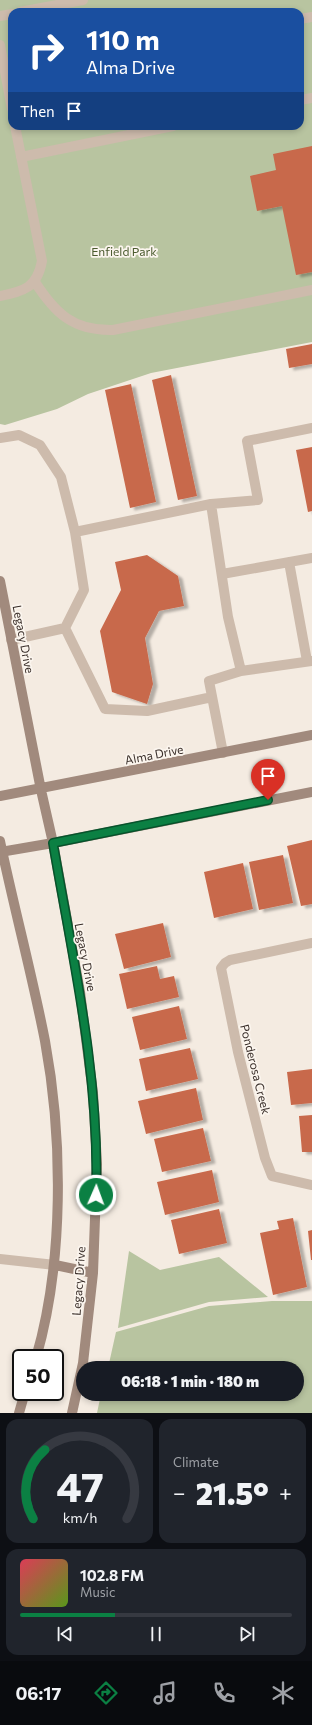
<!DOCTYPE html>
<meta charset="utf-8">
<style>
:root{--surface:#171b24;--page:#20242c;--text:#f1f3f6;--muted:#9ea1a6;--line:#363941;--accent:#0b8043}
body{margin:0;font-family:Commissioner,sans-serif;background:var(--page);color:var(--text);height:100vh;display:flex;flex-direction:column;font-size:15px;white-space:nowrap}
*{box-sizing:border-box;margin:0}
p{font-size:13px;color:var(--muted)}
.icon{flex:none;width:22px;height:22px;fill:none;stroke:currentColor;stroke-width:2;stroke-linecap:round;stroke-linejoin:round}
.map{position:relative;height:1413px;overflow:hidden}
.panel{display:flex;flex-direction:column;gap:6px;padding:6px;background:#0d0f14;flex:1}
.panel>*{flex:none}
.banner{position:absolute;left:8px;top:8px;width:296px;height:122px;border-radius:12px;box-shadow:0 2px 6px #0003;background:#1a4fa0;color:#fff;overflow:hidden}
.speed{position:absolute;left:12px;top:1349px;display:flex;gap:8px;font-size:20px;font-weight:700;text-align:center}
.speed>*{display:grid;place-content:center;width:52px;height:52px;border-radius:50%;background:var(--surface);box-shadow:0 2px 6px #0003;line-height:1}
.speed .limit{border:2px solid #111;border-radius:6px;background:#fff;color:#111}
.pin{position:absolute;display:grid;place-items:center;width:34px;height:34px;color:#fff;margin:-41px -17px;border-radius:50% 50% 50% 0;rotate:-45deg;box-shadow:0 0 4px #0007}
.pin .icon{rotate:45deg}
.me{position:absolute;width:44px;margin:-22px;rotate:2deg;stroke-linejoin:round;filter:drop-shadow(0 0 3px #0008)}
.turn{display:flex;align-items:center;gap:14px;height:84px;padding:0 12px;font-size:18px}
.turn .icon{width:52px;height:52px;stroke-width:2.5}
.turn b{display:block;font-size:28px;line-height:34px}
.then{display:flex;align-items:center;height:38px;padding:0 12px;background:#0003;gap:8px;font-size:15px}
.big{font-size:30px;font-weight:800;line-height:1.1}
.panel .widget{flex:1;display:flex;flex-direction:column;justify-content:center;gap:6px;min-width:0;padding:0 14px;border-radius:12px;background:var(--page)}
.panel .dial{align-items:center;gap:0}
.dial svg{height:104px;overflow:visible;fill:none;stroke:var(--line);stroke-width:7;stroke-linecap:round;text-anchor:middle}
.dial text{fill:var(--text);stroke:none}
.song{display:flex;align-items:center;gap:12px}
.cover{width:48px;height:48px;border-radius:6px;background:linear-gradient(135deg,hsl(350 70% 55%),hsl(90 70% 35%))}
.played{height:4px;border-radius:2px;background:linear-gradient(90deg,var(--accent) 35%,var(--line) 35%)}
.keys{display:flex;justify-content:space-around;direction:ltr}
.heat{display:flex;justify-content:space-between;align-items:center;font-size:22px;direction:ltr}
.panel .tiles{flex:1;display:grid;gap:6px;grid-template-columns:1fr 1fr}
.widget:last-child{grid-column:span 2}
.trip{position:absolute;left:76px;top:1361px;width:228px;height:40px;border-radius:20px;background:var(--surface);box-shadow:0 2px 6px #0003;font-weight:800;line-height:40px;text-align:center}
.tabs{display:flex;height:64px;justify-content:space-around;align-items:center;background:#090b0e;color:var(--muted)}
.tabs .icon{width:28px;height:28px}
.tabs .on{color:var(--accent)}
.tabs b{font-size:18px;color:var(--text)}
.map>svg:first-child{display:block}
</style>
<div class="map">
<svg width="312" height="1413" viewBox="0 0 312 1413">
<defs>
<filter id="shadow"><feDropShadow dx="4.5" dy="2.5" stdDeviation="1" flood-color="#0004"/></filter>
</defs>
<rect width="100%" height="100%" fill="#f4ebe1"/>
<path fill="#b8c4a0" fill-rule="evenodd" d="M 0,0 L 312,0 L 312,342 L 151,373 L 88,394 L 57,409 L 5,425 L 0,424 ZM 12,12 L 300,12 L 300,126 L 12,126 Z
M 129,1251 L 160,1270 L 219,1257 L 268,1297 L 209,1302 L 118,1328 Z
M 272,1301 L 312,1301 L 312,1413 L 97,1413 L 101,1394 L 297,1394 L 297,1368 L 108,1368 L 116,1332 L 209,1306 Z"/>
<path fill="#c8694b" filter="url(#shadow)" d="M 312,146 L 312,272 L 296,275 L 282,206 L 257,211 L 250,176 L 276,170 L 273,154 Z
M 312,344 L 312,364 L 289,368 L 286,349 Z
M 171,375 L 197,496 L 178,500 L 152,380 Z
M 131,384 L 156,502 L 130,508 L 105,390 Z
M 312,447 L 312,511 L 308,512 L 296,450 Z
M 147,555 L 178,576 L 184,606 L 159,611 L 145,638 L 153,684 L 147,704 L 112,692 L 100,631 L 121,590 L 115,562 Z
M 312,840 L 312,904 L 301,906 L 287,846 Z
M 283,855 L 293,903 L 259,910 L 249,862 Z
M 243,863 L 253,909 L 214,918 L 204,872 Z
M 163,923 L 171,957 L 124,969 L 115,934 Z
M 157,966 L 160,979 L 174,976 L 179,997 L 127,1009 L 119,974 Z
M 179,1006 L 187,1039 L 140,1050 L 132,1017 Z
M 190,1048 L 198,1079 L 146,1091 L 139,1059 Z
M 312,1069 L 312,1103 L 291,1105 L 287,1072 Z
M 196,1088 L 203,1120 L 146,1134 L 138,1101 Z
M 312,1115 L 312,1152 L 302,1152 L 299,1116 Z
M 203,1128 L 211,1161 L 162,1172 L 154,1139 Z
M 212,1170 L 219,1202 L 165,1215 L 157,1182 Z
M 219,1209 L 227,1243 L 179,1254 L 171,1220 Z
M 293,1218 L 307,1287 L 273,1295 L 260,1233 L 279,1229 L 277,1221 Z
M 312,1230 L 312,1260 L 311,1260 L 308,1231 Z"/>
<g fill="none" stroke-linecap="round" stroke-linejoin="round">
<path stroke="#cdbbac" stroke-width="10" d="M 20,12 L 83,0
M 0,16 L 12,14
M 300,19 L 312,17
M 0,45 L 12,109
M 300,100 L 312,98
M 21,157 L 173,126
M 35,282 C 55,313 73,331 113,330 L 312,290
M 0,296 C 24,291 37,288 42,261 L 15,126
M 0,438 L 19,435 L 40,445 L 61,477 L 75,532
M 211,504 L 258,500 L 247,441 L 312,428
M 289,562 L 307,661
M 222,574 L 312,558
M 65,628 L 105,709 L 147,711 L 212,697
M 11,640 L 65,628 L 84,590 L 75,532 L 211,504 L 228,617 L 241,671 L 209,681 L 223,753
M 241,671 L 312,661
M 0,1259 L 55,1265"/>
<path stroke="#cdbbac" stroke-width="10" d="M 312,943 L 230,960 L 225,963 L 221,968 L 238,1052 L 265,1158 L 272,1176 L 312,1185"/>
<path stroke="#a18a7d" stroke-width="10" d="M 0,581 L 41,790 L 53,843 L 80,992 L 93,1093 L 97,1164 L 93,1273 L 83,1363 L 72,1413
M 0,796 L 312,735
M 0,841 C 14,908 32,974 45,1041 C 63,1139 64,1262 36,1358
M 0,852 L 53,843 L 312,792
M 55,1265 L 93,1273
M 19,1413 L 25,1392"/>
</g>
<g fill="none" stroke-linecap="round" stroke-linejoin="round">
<g stroke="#07532c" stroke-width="10">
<path id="route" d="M 96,1195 C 100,1076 73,960 53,843 L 268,800"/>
</g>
<use href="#route" stroke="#0b8043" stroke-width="7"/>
</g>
<g text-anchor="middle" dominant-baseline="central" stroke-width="3.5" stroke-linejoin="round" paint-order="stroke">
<g font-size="12" fill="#4a5a2e" stroke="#fbf5ee">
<text x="124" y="251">Enfield Park</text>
</g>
<g font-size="12" fill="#3b302b" stroke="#fbf5ee">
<text transform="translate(24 639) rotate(79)">Legacy Drive</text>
<text transform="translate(154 754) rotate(-11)">Alma Drive</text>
<text transform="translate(86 957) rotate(79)">Legacy Drive</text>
<text transform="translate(256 1069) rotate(76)">Ponderosa Creek</text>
<text transform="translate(78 1281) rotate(-86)">Legacy Drive</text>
</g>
</g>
</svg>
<div class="speed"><div class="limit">50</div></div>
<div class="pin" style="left:268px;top:800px;background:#d93025"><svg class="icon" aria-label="arrive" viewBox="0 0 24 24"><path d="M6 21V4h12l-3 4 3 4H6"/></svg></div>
<svg class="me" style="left:96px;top:1195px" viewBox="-20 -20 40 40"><circle r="17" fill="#0b8043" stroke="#fff" stroke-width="3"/><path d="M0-11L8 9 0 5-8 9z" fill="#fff"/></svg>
<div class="trip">06:18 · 1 min · 180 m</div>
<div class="banner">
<div class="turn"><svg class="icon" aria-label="right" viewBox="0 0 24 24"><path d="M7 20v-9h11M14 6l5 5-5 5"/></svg><div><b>110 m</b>Alma Drive</div></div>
<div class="then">Then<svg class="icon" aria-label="arrive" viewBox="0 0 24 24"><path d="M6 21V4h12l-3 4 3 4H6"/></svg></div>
</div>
</div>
<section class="panel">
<div class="tiles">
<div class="widget dial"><svg viewBox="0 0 100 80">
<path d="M14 69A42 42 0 1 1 86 69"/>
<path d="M14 69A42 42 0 0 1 23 16" stroke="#0b8043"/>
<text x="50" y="56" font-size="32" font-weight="700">47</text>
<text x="50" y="72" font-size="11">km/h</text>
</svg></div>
<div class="widget"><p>Climate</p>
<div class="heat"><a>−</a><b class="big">21.5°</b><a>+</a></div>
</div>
<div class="widget">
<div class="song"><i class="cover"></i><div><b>102.8 FM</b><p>Music</p></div></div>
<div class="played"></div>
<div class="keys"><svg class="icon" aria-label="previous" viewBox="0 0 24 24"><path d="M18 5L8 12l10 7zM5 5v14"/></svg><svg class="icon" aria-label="pause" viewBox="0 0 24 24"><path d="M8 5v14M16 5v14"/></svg><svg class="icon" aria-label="next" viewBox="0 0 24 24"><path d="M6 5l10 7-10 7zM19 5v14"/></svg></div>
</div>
</div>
</section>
<nav class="tabs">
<b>06:17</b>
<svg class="icon on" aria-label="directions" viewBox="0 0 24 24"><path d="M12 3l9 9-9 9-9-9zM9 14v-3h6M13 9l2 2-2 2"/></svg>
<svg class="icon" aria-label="music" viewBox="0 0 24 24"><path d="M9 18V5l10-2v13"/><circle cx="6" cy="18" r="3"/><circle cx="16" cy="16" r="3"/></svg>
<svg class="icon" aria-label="phone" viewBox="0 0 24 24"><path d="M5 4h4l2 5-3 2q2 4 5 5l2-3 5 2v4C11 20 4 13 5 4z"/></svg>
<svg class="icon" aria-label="climate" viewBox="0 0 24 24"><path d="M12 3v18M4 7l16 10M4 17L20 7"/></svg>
</nav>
